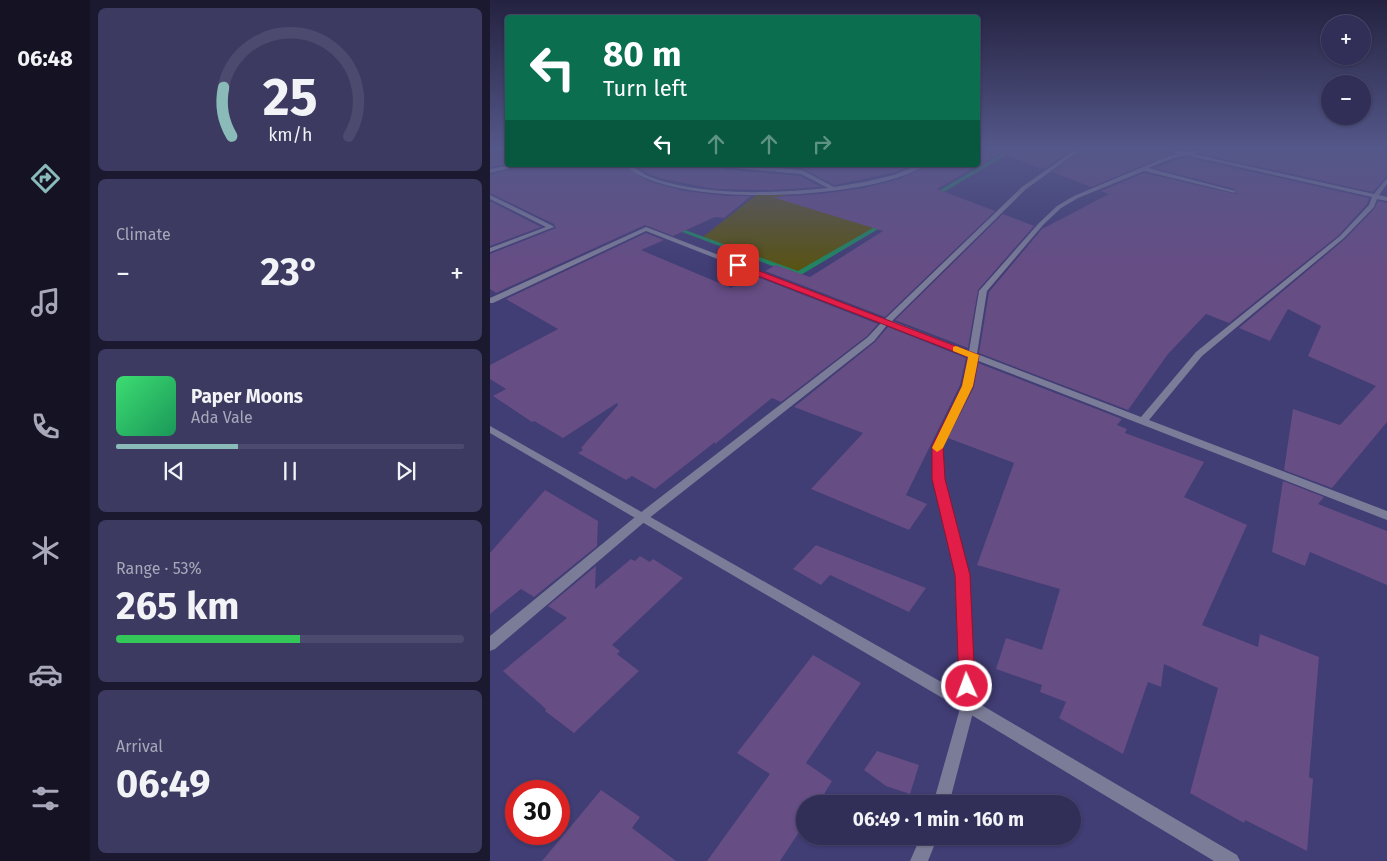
<!DOCTYPE html>
<meta charset="utf-8">
<style>
:root{--surface:#312e58;--page:#3d3a61;--text:#f1f3f6;--muted:#a8a8ba;--line:#4c4a6e;--accent:#8bbbb9}
body{margin:0;font-family:"Fira Sans",sans-serif;background:var(--page);color:var(--text);height:100vh;display:flex;flex-direction:column;font-size:19px;white-space:nowrap}
*{box-sizing:border-box;margin:0}
p{font-size:16px;color:var(--muted)}
.icon{flex:none;width:28px;height:28px;fill:none;stroke:currentColor;stroke-width:2;stroke-linecap:round;stroke-linejoin:round}
.map{position:relative;flex:1;overflow:hidden}
.details{display:flex;flex-direction:column;gap:8px;padding:8px;background:#1b1930;width:400px}
.details>*{flex:none}
.hud{position:absolute;left:15px;top:15px;width:475px;height:152px;border-radius:5px;box-shadow:0 1px 4px #0004,0 0 0 1px var(--line);background:#0b6e4f;color:#fff;overflow:hidden}
.controls{position:absolute;left:831px;top:15px;display:grid;gap:10px}
.controls a{display:grid;place-items:center;width:50px;height:50px;border-radius:50%;background:var(--surface);box-shadow:0 1px 4px #0004,0 0 0 1px var(--line);font-size:25px}
.speed{position:absolute;left:15px;top:780px;display:flex;gap:10px;font-size:25px;font-weight:700;text-align:center}
.speed>*{display:grid;place-content:center;width:65px;height:65px;border-radius:50%;background:var(--surface);box-shadow:0 1px 4px #0004,0 0 0 1px var(--line);line-height:1}
.speed .limit{border:8px solid #d22;background:#fff;color:#111}
.pin{position:absolute;display:grid;place-items:center;width:42px;height:42px;color:#fff;margin:-21px;border-radius:10px;box-shadow:0 2px 8px #0006}
.me{position:absolute;width:55px;margin:-28px;rotate:358deg;stroke-linejoin:round;filter:drop-shadow(0 0 4px #0008)}
.turn{display:flex;align-items:center;gap:18px;height:105px;padding:0 15px;font-size:22px}
.turn .icon{width:65px;height:65px;stroke-width:2.5}
.turn b{display:block;font-size:35px;line-height:42px}
.lanes{display:flex;align-items:center;height:48px;padding:0 15px;background:#0003;justify-content:center;gap:25px;direction:ltr}
.lanes .off{opacity:.35}
.big{font-size:38px;font-weight:700;line-height:1.1}
.details .tile{flex:1;display:flex;flex-direction:column;justify-content:center;gap:8px;min-width:0;padding:0 18px;border-radius:8px;background:var(--page)}
.details .dial{align-items:center;gap:0}
.dial svg{height:130px;overflow:visible;fill:none;stroke:var(--line);stroke-width:7;stroke-linecap:round;text-anchor:middle}
.dial text{fill:var(--text);stroke:none}
.song{display:flex;align-items:center;gap:15px}
.cover{width:60px;height:60px;border-radius:8px;background:linear-gradient(135deg,hsl(140 70% 55%),hsl(150 70% 35%))}
.played{height:5px;border-radius:2px;background:linear-gradient(90deg,var(--accent) 35%,var(--line) 35%)}
.keys{display:flex;justify-content:space-around;direction:ltr}
.heat{display:flex;justify-content:space-between;align-items:center;font-size:28px;direction:ltr}
.charge{height:8px;border-radius:4px;background:linear-gradient(90deg,#34c759 53%,var(--line) 0)}
.trip{position:absolute;left:306px;top:795px;width:285px;height:50px;border-radius:25px;background:var(--surface);box-shadow:0 1px 4px #0004,0 0 0 1px var(--line);font-weight:700;line-height:50px;text-align:center}
main{display:flex;flex:1;min-height:0}
.tabs{display:flex;flex-direction:column;width:90px;justify-content:space-around;align-items:center;background:#141223;color:var(--muted)}
.tabs .icon{width:35px;height:35px}
.tabs .on{color:var(--accent)}
.tabs b{font-size:22px;color:var(--text)}
.map>svg:first-child{display:block}
</style>
<main>
<nav class="tabs">
<b>06:48</b>
<svg class="icon on" aria-label="directions" viewBox="0 0 24 24"><path d="M12 3l9 9-9 9-9-9zM9 14v-3h6M13 9l2 2-2 2"/></svg>
<svg class="icon" aria-label="music" viewBox="0 0 24 24"><path d="M9 18V5l10-2v13"/><circle cx="6" cy="18" r="3"/><circle cx="16" cy="16" r="3"/></svg>
<svg class="icon" aria-label="phone" viewBox="0 0 24 24"><path d="M5 4h4l2 5-3 2q2 4 5 5l2-3 5 2v4C11 20 4 13 5 4z"/></svg>
<svg class="icon" aria-label="climate" viewBox="0 0 24 24"><path d="M12 3v18M4 7l16 10M4 17L20 7"/></svg>
<svg class="icon" aria-label="car" viewBox="0 0 24 24"><path d="M5 17H2v-5l4-1 3-4h7l3 4 3 1v5h-3M9 17h6M6 11h13"/><circle cx="7" cy="17" r="2"/><circle cx="17" cy="17" r="2"/></svg>
<svg class="icon" aria-label="filters" viewBox="0 0 24 24"><path d="M4 7h16M4 17h16"/><circle cx="9" cy="7" r="2"/><circle cx="15" cy="17" r="2"/></svg>
</nav>
<section class="details">
<div class="tile dial"><svg viewBox="0 0 100 80">
<path d="M14 69A42 42 0 1 1 86 69"/>
<path d="M14 69A42 42 0 0 1 9 39" stroke="#8bbbb9"/>
<text x="50" y="56" font-size="32" font-weight="700">25</text>
<text x="50" y="72" font-size="11">km/h</text>
</svg></div>
<div class="tile"><p>Climate</p>
<div class="heat"><a>−</a><b class="big">23°</b><a>+</a></div>
</div>
<div class="tile">
<div class="song"><i class="cover"></i><div><b>Paper Moons</b><p>Ada Vale</p></div></div>
<div class="played"></div>
<div class="keys"><svg class="icon" aria-label="previous" viewBox="0 0 24 24"><path d="M18 5L8 12l10 7zM5 5v14"/></svg><svg class="icon" aria-label="pause" viewBox="0 0 24 24"><path d="M8 5v14M16 5v14"/></svg><svg class="icon" aria-label="next" viewBox="0 0 24 24"><path d="M6 5l10 7-10 7zM19 5v14"/></svg></div>
</div>
<div class="tile"><p>Range · 53%</p><b class="big">265 km</b><div class="charge"></div></div>
<div class="tile"><p>Arrival</p><b class="big">06:49</b></div>
</section>
<div class="map">
<svg width="897" height="861" viewBox="0 0 897 861">
<rect width="100%" height="100%" fill="#413d75"/>
<path fill="#595313" d="M 266,195 L 293,195 L 390,228 L 308,272 L 213,237 Z"/>
<g fill="none" stroke-linecap="round" stroke-linejoin="round">
<path fill="#208560" fill-rule="evenodd" d="M 519,149 L 526,149 L 442,199 L 437,198 Z
M 395,221 L 400,222 L 309,276 L 179,227 L 184,226 L 308,271 Z"/>
</g>
<path fill="#664d84" d="M 0,149 L 18,149 L 18,164 L 0,167 Z
M 488,149 L 583,149 L 554,169 L 510,153 L 447,189 L 505,211 L 395,317 L 275,271 L 286,265 L 320,277 L 393,231 L 282,197 L 330,194 L 374,188 L 410,179 L 438,165 L 488,165 Z
M 594,149 L 670,149 L 681,154 L 601,187 L 562,172 Z
M 723,149 L 897,149 L 897,176 L 883,192 L 711,154 Z
M 696,157 L 879,198 L 877,204 L 849,235 L 739,323 L 716,314 L 678,354 L 638,410 L 489,353 L 499,292 L 552,229 L 619,194 L 611,191 L 654,173 L 746,194 L 745,189 L 664,168 Z
M 35,165 L 132,165 L 158,181 L 194,191 L 236,196 L 261,196 L 234,218 L 225,217 L 183,236 L 155,225 L 6,293 L 0,289 L 0,254 L 66,228 L 64,224 L 0,193 L 0,175 Z
M 143,165 L 228,165 L 233,169 L 310,176 L 331,187 L 281,190 L 225,189 L 173,179 L 159,174 Z
M 274,165 L 423,165 L 403,173 L 344,185 L 312,168 Z
M 0,201 L 51,227 L 0,246 Z
M 888,201 L 897,203 L 897,422 L 842,488 L 794,470 L 803,409 L 850,425 L 886,386 L 818,356 L 831,326 L 798,309 L 780,341 L 749,328 L 855,239 L 885,208 Z
M 513,214 L 544,226 L 488,290 L 478,348 L 405,320 Z
M 156,233 L 174,240 L 151,250 L 241,288 L 265,276 L 388,324 L 377,336 L 291,402 L 282,398 L 225,444 L 225,442 L 165,489 L 142,476 L 136,480 L 88,453 L 93,450 L 91,448 L 128,405 L 127,403 L 73,438 L 44,421 L 42,422 L 3,396 L 16,389 L 0,379 L 0,365 L 68,329 L 16,299 Z
M 398,327 L 476,358 L 470,385 L 416,495 L 437,504 L 419,530 L 321,489 L 373,433 L 304,407 L 385,342 Z
M 488,363 L 632,419 L 627,425 L 637,429 L 635,433 L 714,462 L 694,497 L 757,525 L 712,625 L 768,647 L 770,634 L 829,657 L 819,777 L 823,779 L 817,851 L 755,820 L 754,823 L 700,793 L 728,688 L 674,664 L 671,687 L 658,682 L 633,754 L 569,718 L 576,702 L 550,692 L 552,685 L 506,669 L 516,638 L 552,650 L 570,589 L 487,565 L 524,463 L 458,438 L 484,387 Z
M 793,481 L 834,497 L 828,504 L 897,531 L 897,585 L 820,552 L 815,566 L 782,552 Z
M 55,490 L 108,521 L 107,546 L 44,597 L 31,589 L 0,614 L 0,553 Z
M 326,545 L 328,546 L 436,588 L 419,612 L 340,575 L 331,585 L 303,569 Z
M 150,556 L 160,562 L 163,559 L 193,578 L 122,645 L 130,651 L 127,654 L 149,671 L 84,733 L 55,711 L 56,709 L 13,671 L 77,618 L 58,606 L 106,566 L 105,589 L 141,559 L 145,561 Z
M 323,655 L 371,683 L 316,763 L 342,781 L 328,804 L 315,804 L 315,823 L 290,861 L 217,861 L 280,774 L 247,753 Z
M 387,751 L 429,765 L 420,794 L 396,786 L 374,770 Z
M 111,790 L 150,817 L 142,828 L 186,861 L 52,861 Z"/>
<g fill="none" stroke-linecap="round" stroke-linejoin="round">
<path fill="#7b7c97" fill-rule="evenodd" d="M 586,149 L 592,149 L 536,189 L 402,321 L 479,351 L 489,291 L 549,223 L 567,206 L 584,196 L 679,156 L 689,154 L 672,149 L 681,149 L 696,152 L 721,149 L 703,154 L 884,194 L 897,178 L 897,184 L 889,195 L 897,197 L 897,201 L 887,199 L 884,207 L 854,238 L 712,356 L 659,420 L 897,511 L 897,520 L 486,360 L 482,386 L 452,447 L 453,479 L 479,575 L 485,705 L 459,804 L 443,804 L 471,705 L 467,575 L 443,479 L 442,447 L 472,386 L 478,357 L 397,325 L 384,341 L 158,519 L 5,649 L 0,651 L 0,636 L 150,513 L 378,337 L 391,323 L 156,231 L 3,303 L 0,303 L 0,298 L 156,227 L 395,319 L 532,187 ZM 696,155 L 882,197 L 879,205 L 850,236 L 706,352 L 651,417 L 487,354 L 497,291 L 553,225 L 571,208 L 588,198 L 654,171 L 745,193 L 745,191 L 658,168 L 683,158 Z
M 22,165 L 33,165 L 0,173 L 0,169 Z
M 134,165 C 144,165 150,172 158,176 C 167,180 178,183 188,185 C 236,195 288,193 338,188 L 311,174 L 233,167 L 230,165 L 251,165 L 312,170 L 344,187 L 374,182 L 404,175 L 428,165 L 436,165 C 383,200 182,210 134,165 Z
M 0,195 L 63,226 L 64,227 L 0,252 L 0,248 L 56,227 L 0,199 Z
M 431,836 L 448,836 L 438,861 L 420,861 Z"/>
<path fill="#7b7c97" fill-rule="evenodd" d="M 0,426 L 483,700 L 747,855 L 750,861 L 724,861 L 473,710 L 0,433 Z"/>
</g>
<linearGradient id="sky" x2="0" y2="1"><stop stop-color="#242240"/><stop offset="0.55" stop-color="#545789"/><stop offset="1" stop-color="#545789" stop-opacity="0"/></linearGradient>
<rect width="897" height="269" fill="url(#sky)"/>
<path fill="#e11d48" stroke="#92132f" d="M 245,264 L 251,264 L 489,355 L 483,386 L 453,446 L 455,479 L 480,575 L 485,686 L 483,692 L 477,694 L 471,692 L 469,686 L 465,575 L 442,479 L 442,446 L 472,386 L 478,357 L 245,267 Z"/>
<path fill="#f59e0b" d="M 466,346 L 489,355 L 483,386 L 453,448 L 447,452 L 442,448 L 472,386 L 478,357 L 463,351 L 463,347 Z"/>
</svg>
<div class="controls">
<a>+</a>
<a>−</a>
</div>
<div class="speed"><div class="limit">30</div></div>
<div class="pin" style="left:248px;top:265px;background:#d93025"><svg class="icon" aria-label="arrive" viewBox="0 0 24 24"><path d="M6 21V4h12l-3 4 3 4H6"/></svg></div>
<svg class="me" style="left:477px;top:686px" viewBox="-20 -20 40 40"><circle r="17" fill="#e11d48" stroke="#fff" stroke-width="3"/><path d="M0-11L8 9 0 5-8 9z" fill="#fff"/></svg>
<div class="trip">06:49 · 1 min · 160 m</div>
<div class="hud">
<div class="turn"><svg class="icon" aria-label="left" viewBox="0 0 24 24"><path d="M17 20v-9H6M10 6l-5 5 5 5"/></svg><div><b>80 m</b>Turn left</div></div>
<div class="lanes"><svg class="icon" aria-label="left" viewBox="0 0 24 24"><path d="M17 20v-9H6M10 6l-5 5 5 5"/></svg><svg class="icon off" aria-label="ahead" viewBox="0 0 24 24"><path d="M12 20V5M6 11l6-6 6 6"/></svg><svg class="icon off" aria-label="ahead" viewBox="0 0 24 24"><path d="M12 20V5M6 11l6-6 6 6"/></svg><svg class="icon off" aria-label="right" viewBox="0 0 24 24"><path d="M7 20v-9h11M14 6l5 5-5 5"/></svg></div>
</div>
</div>
</main>
